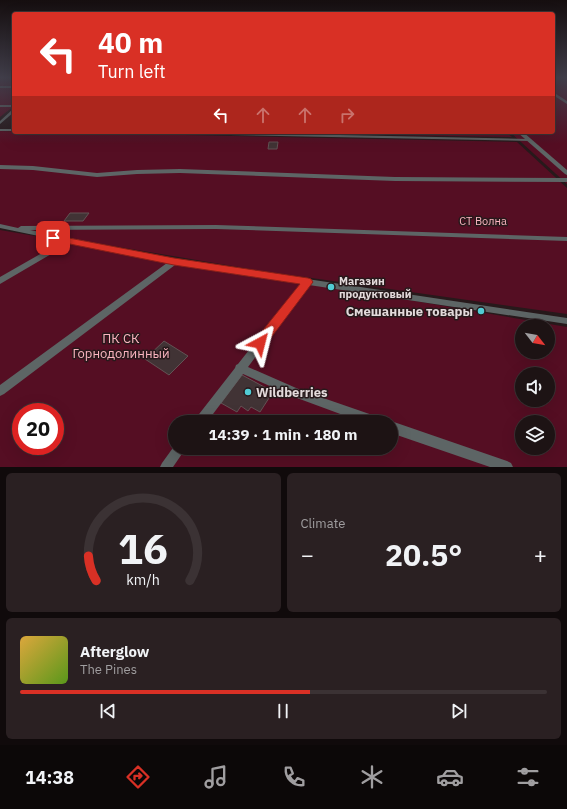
<!DOCTYPE html>
<meta charset="utf-8">
<style>
:root{--surface:#1d1314;--page:#2a2022;--text:#f1f3f6;--muted:#a09ea0;--line:#3b3234;--accent:#d93025}
body{margin:0;font-family:"IBM Plex Sans",sans-serif;background:var(--page);color:var(--text);height:100vh;display:flex;flex-direction:column;font-size:15px;white-space:nowrap}
*{box-sizing:border-box;margin:0}
p{font-size:13px;color:var(--muted)}
.icon{flex:none;width:22px;height:22px;fill:none;stroke:currentColor;stroke-width:2;stroke-linecap:round;stroke-linejoin:round}
.map{position:relative;height:467px;overflow:hidden}
.details{display:flex;flex-direction:column;gap:6px;padding:6px;background:#100a0b;flex:1}
.details>*{flex:none}
.top-card{position:absolute;left:12px;top:12px;width:543px;height:122px;border-radius:4px;box-shadow:0 4px 16px #0002,0 0 0 1px var(--line);background:#d93025;color:#fff;overflow:hidden}
.needle{width:26px;rotate:121deg}
.controls{position:absolute;left:515px;top:319px;display:grid;gap:8px}
.controls a{display:grid;place-items:center;width:40px;height:40px;border-radius:50%;background:var(--surface);box-shadow:0 4px 16px #0002,0 0 0 1px var(--line);font-size:20px}
.speed{position:absolute;left:12px;top:403px;display:flex;gap:8px;font-size:20px;font-weight:700;text-align:center}
.speed>*{display:grid;place-content:center;width:52px;height:52px;border-radius:50%;background:var(--surface);box-shadow:0 4px 16px #0002,0 0 0 1px var(--line);line-height:1}
.speed .limit{border:6px solid #d22;background:#fff;color:#111}
.pin{position:absolute;display:grid;place-items:center;width:34px;height:34px;color:#fff;margin:-17px;border-radius:8px;box-shadow:0 2px 6px #0006}
.me{position:absolute;width:44px;margin:-22px;rotate:38deg;stroke-linejoin:round;filter:drop-shadow(0 0 3px #0008)}
.turn{display:flex;align-items:center;gap:14px;height:84px;padding:0 20px;font-size:18px}
.turn .icon{width:52px;height:52px;stroke-width:2.5}
.turn b{display:block;font-size:28px;line-height:34px}
.lanes{display:flex;align-items:center;height:38px;padding:0 20px;background:#0003;justify-content:center;gap:20px;direction:ltr}
.lanes .off{opacity:.35}
.big{font-size:30px;font-weight:700;line-height:1.1}
.details .card{flex:1;display:flex;flex-direction:column;justify-content:center;gap:6px;min-width:0;padding:0 14px;border-radius:6px;background:var(--page)}
.details .dial{align-items:center;gap:0}
.dial svg{height:104px;overflow:visible;fill:none;stroke:var(--line);stroke-width:7;stroke-linecap:round;text-anchor:middle}
.dial text{fill:var(--text);stroke:none}
.song{display:flex;align-items:center;gap:12px}
.cover{width:48px;height:48px;border-radius:6px;background:linear-gradient(135deg,hsl(40 70% 55%),hsl(90 70% 35%))}
.played{height:4px;border-radius:2px;background:linear-gradient(90deg,var(--accent) 55%,var(--line) 55%)}
.keys{display:flex;justify-content:space-around;direction:ltr}
.heat{display:flex;justify-content:space-between;align-items:center;font-size:22px;direction:ltr}
.details .tiles{flex:1;display:grid;gap:6px;grid-template-columns:1fr 1fr}
.card:last-child{grid-column:span 2}
.trip{position:absolute;left:168px;top:415px;width:230px;height:40px;border-radius:20px;background:var(--surface);box-shadow:0 4px 16px #0002,0 0 0 1px var(--line);font-weight:700;line-height:40px;text-align:center}
.tabs{display:flex;height:64px;justify-content:space-around;align-items:center;background:#0c0808;color:var(--muted)}
.tabs .icon{width:28px;height:28px}
.tabs .selected{color:var(--accent)}
.tabs b{font-size:18px;color:var(--text)}
.map>svg:first-child{display:block}
</style>
<div class="map">
<svg width="567" height="467" viewBox="0 0 567 467">
<rect width="100%" height="100%" fill="#27191b"/>
<path fill="#550e23" fill-rule="evenodd" d="M 0,78 L 14,78 L 14,106 L 0,117 Z
M 553,78 L 567,78 L 567,184 L 510,132 L 553,132 Z
M 0,131 L 517,142 L 567,188 L 567,314 L 262,271 L 0,227 Z
M 201,132 L 506,132 L 512,137 Z
M 0,230 L 567,327 L 567,467 L 0,467 ZM 522,326 L 548,326 L 548,352 L 522,352 ZM 522,374 L 548,374 L 548,400 L 522,400 ZM 21,412 L 55,412 L 55,446 L 21,446 ZM 175,422 L 391,422 L 391,448 L 175,448 ZM 522,422 L 548,422 L 548,448 L 522,448 Z"/>
<path fill="#413335" stroke="#635254" d="M 269,142 L 278,142 L 277,149 L 268,149 Z
M 70,213 L 89,213 L 83,221 L 64,221 Z
M 164,341 L 188,356 L 169,375 L 145,359 Z
M 242,375 L 268,389 L 264,395 L 269,398 L 260,412 L 251,407 L 248,411 L 241,406 L 237,412 L 221,403 Z"/>
<g fill="none" stroke-linecap="round" stroke-linejoin="round">
<path fill="#5d6565" fill-rule="evenodd" d="M 0,86 L 14,86 L 14,88 L 0,88 Z
M 553,92 L 567,101 L 567,104 L 553,95 Z
M 0,105 L 14,105 L 14,107 L 0,107 Z
M 13,109 L 14,109 L 14,112 L 0,124 L 0,121 Z
M 0,129 L 14,129 L 14,131 L 0,131 Z
M 125,132 L 199,132 L 529,139 L 531,140 L 529,141 L 127,133 Z
M 0,165 L 33,166 L 97,173 L 137,170 L 180,169 L 395,177 L 567,178 L 567,182 L 395,181 L 180,173 L 137,174 L 97,177 L 33,170 L 0,169 Z
M 0,224 L 18,228 L 21,226 L 216,225 L 567,237 L 567,241 L 216,229 L 30,230 L 174,259 L 567,318 L 567,324 L 309,285 L 248,367 L 303,391 L 381,418 L 383,422 L 362,422 L 297,398 L 243,374 L 207,422 L 194,422 L 196,418 L 235,368 L 236,365 L 238,364 L 301,284 L 175,265 L 4,394 L 0,396 L 0,385 L 167,263 L 70,243 L 0,284 L 0,277 L 63,241 L 0,228 Z
M 391,421 L 507,461 L 511,463 L 513,467 L 490,467 L 391,433 L 391,422 L 390,422 Z
M 175,445 L 175,448 L 186,448 L 173,467 L 160,467 L 162,463 Z"/>
<path fill="#5d6565" fill-rule="evenodd" d="M 517,132 L 523,132 L 567,170 L 567,175 L 565,174 Z"/>
</g>
<linearGradient id="sky" x2="0" y2="1"><stop stop-color="#150e0f"/><stop offset="0.54" stop-color="#413e4a"/><stop offset="1" stop-color="#413e4a" stop-opacity="0"/></linearGradient>
<rect width="567" height="144" fill="url(#sky)"/>
<path fill="#d93025" stroke="#8d1f18" d="M 53,235 L 174,258 L 308,278 L 311,279 L 313,282 L 264,347 L 260,348 L 255,347 L 253,343 L 255,340 L 300,284 L 174,265 L 50,240 L 48,238 Z"/>
<g fill="#51ccd4" stroke="#27191b" stroke-width="1.5">
<circle cx="331" cy="287" r="4"/>
<circle cx="481" cy="311" r="4"/>
<circle cx="248" cy="392" r="4"/>
</g>
<g text-anchor="middle" dominant-baseline="central" stroke-width="3" stroke-linejoin="round" paint-order="stroke">
<g font-size="11" fill="#fab4bf" stroke="#27191b">
<text x="483" y="221">СТ Волна</text>
</g>
<g font-size="11" font-weight="bold" fill="#e3dadb" stroke="#27191b" text-anchor="start">
<text x="339" y="281">Магазин<tspan x="339" dy="13">продуктовый</tspan></text>
</g>
<g font-size="13" font-weight="bold" fill="#e3dadb" stroke="#27191b" text-anchor="end">
<text x="473" y="311">Смешанные товары</text>
<text x="256" y="392" text-anchor="start">Wildberries</text>
</g>
<g font-size="13" fill="#fab4bf" stroke="#27191b">
<text x="121" y="338">ПК СК<tspan x="121" dy="15">Горнодолинный</tspan></text>
</g>
</g>
</svg>
<div class="controls">
<a><svg class="needle" viewBox="-14 -14 28 28"><path d="M0-13l5 13h-10z" fill="#e53935"/><path d="M0 13l5-13h-10z" fill="#a09ea0"/></svg></a>
<a><svg class="icon" aria-label="sound" viewBox="0 0 24 24"><path d="M4 9h4l5-4v14l-5-4H4zM17 9q2 3 0 6"/></svg></a>
<a><svg class="icon" aria-label="layers" viewBox="0 0 24 24"><path d="M12 4l9 5-9 5-9-5zM3 14l9 5 9-5"/></svg></a>
</div>
<div class="speed"><div class="limit">20</div></div>
<div class="pin" style="left:53px;top:238px;background:#d93025"><svg class="icon" aria-label="arrive" viewBox="0 0 24 24"><path d="M6 21V4h12l-3 4 3 4H6"/></svg></div>
<svg class="me" style="left:260px;top:343px" viewBox="-20 -20 40 40"><path d="M0-17L14 15 0 8-14 15z" fill="#d93025" stroke="#fff" stroke-width="4"/></svg>
<div class="trip">14:39 · 1 min · 180 m</div>
<div class="top-card">
<div class="turn"><svg class="icon" aria-label="left" viewBox="0 0 24 24"><path d="M17 20v-9H6M10 6l-5 5 5 5"/></svg><div><b>40 m</b>Turn left</div></div>
<div class="lanes"><svg class="icon" aria-label="left" viewBox="0 0 24 24"><path d="M17 20v-9H6M10 6l-5 5 5 5"/></svg><svg class="icon off" aria-label="ahead" viewBox="0 0 24 24"><path d="M12 20V5M6 11l6-6 6 6"/></svg><svg class="icon off" aria-label="ahead" viewBox="0 0 24 24"><path d="M12 20V5M6 11l6-6 6 6"/></svg><svg class="icon off" aria-label="right" viewBox="0 0 24 24"><path d="M7 20v-9h11M14 6l5 5-5 5"/></svg></div>
</div>
</div>
<section class="details">
<div class="tiles">
<div class="card dial"><svg viewBox="0 0 100 80">
<path d="M14 69A42 42 0 1 1 86 69"/>
<path d="M14 69A42 42 0 0 1 8 50" stroke="#d93025"/>
<text x="50" y="56" font-size="32" font-weight="700">16</text>
<text x="50" y="72" font-size="11">km/h</text>
</svg></div>
<div class="card"><p>Climate</p>
<div class="heat"><a>−</a><b class="big">20.5°</b><a>+</a></div>
</div>
<div class="card">
<div class="song"><i class="cover"></i><div><b>Afterglow</b><p>The Pines</p></div></div>
<div class="played"></div>
<div class="keys"><svg class="icon" aria-label="previous" viewBox="0 0 24 24"><path d="M18 5L8 12l10 7zM5 5v14"/></svg><svg class="icon" aria-label="pause" viewBox="0 0 24 24"><path d="M8 5v14M16 5v14"/></svg><svg class="icon" aria-label="next" viewBox="0 0 24 24"><path d="M6 5l10 7-10 7zM19 5v14"/></svg></div>
</div>
</div>
</section>
<nav class="tabs">
<b>14:38</b>
<svg class="icon selected" aria-label="directions" viewBox="0 0 24 24"><path d="M12 3l9 9-9 9-9-9zM9 14v-3h6M13 9l2 2-2 2"/></svg>
<svg class="icon" aria-label="music" viewBox="0 0 24 24"><path d="M9 18V5l10-2v13"/><circle cx="6" cy="18" r="3"/><circle cx="16" cy="16" r="3"/></svg>
<svg class="icon" aria-label="phone" viewBox="0 0 24 24"><path d="M5 4h4l2 5-3 2q2 4 5 5l2-3 5 2v4C11 20 4 13 5 4z"/></svg>
<svg class="icon" aria-label="climate" viewBox="0 0 24 24"><path d="M12 3v18M4 7l16 10M4 17L20 7"/></svg>
<svg class="icon" aria-label="car" viewBox="0 0 24 24"><path d="M5 17H2v-5l4-1 3-4h7l3 4 3 1v5h-3M9 17h6M6 11h13"/><circle cx="7" cy="17" r="2"/><circle cx="17" cy="17" r="2"/></svg>
<svg class="icon" aria-label="filters" viewBox="0 0 24 24"><path d="M4 7h16M4 17h16"/><circle cx="9" cy="7" r="2"/><circle cx="15" cy="17" r="2"/></svg>
</nav>
